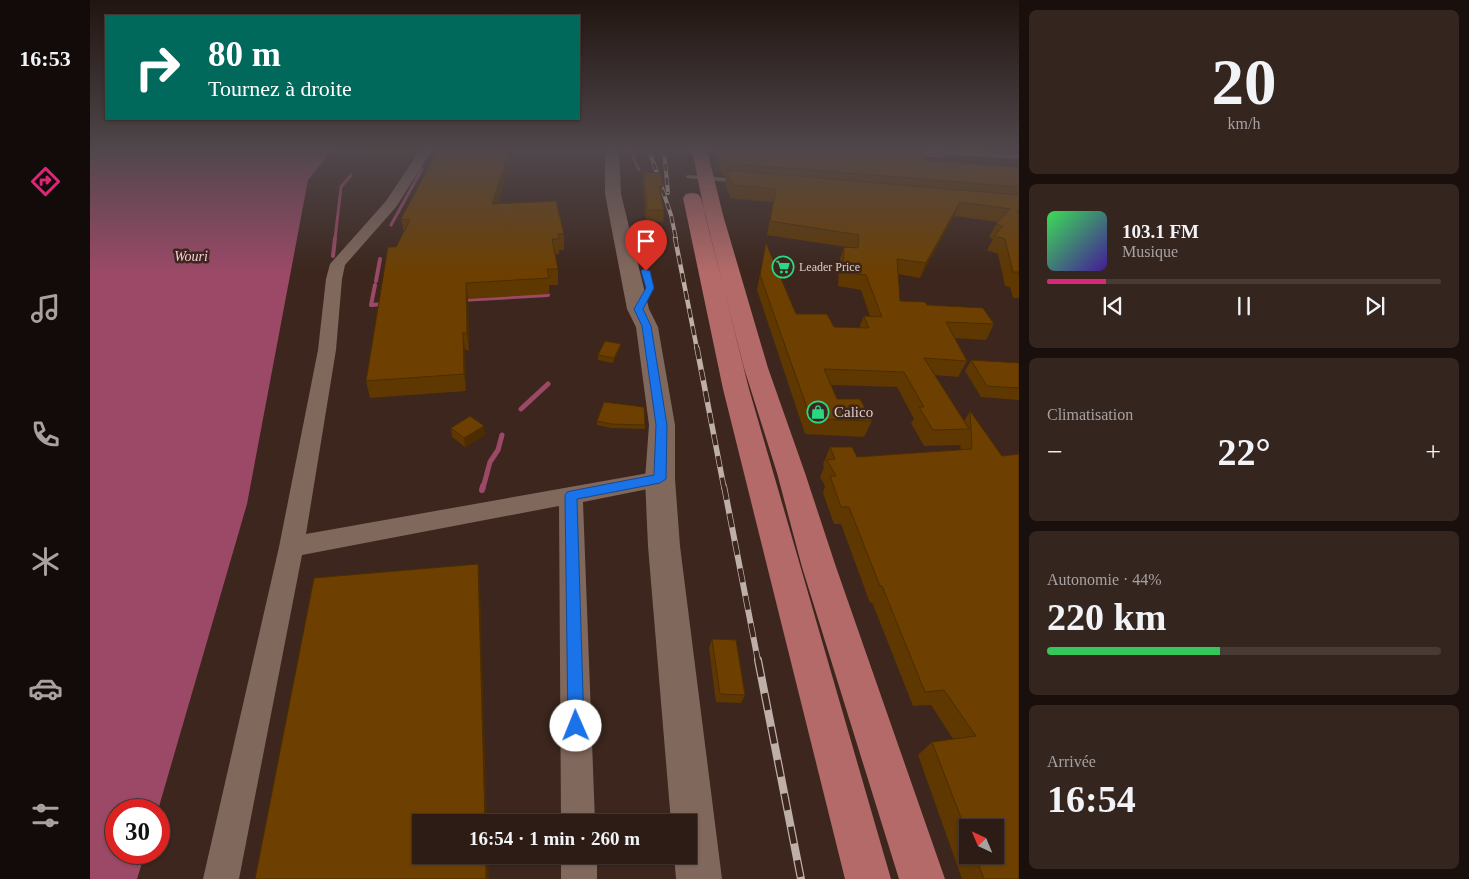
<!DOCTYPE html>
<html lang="fr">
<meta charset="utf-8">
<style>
:root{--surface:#2d1c16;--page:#35251f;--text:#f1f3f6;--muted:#a7a1a1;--line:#483a35;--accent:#db2777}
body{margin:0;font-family:"Times New Roman",serif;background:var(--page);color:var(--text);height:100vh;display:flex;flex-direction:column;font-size:19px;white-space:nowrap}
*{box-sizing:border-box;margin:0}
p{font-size:16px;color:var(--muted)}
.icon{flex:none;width:28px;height:28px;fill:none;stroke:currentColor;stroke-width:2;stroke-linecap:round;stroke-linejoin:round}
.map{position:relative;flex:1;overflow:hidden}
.side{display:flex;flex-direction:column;gap:10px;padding:10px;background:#190f0c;width:450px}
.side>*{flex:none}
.banner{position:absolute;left:15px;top:15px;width:475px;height:105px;border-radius:0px;box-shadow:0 1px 4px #0004,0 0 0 1px var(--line);background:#00695c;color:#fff;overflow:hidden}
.needle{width:32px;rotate:316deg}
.buttons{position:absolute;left:869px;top:819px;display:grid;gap:10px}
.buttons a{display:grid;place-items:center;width:45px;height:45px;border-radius:0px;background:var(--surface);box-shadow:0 1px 4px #0004,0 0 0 1px var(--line);font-size:25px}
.speed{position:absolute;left:15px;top:799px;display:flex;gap:10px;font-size:25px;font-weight:700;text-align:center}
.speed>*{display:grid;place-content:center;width:65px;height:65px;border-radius:50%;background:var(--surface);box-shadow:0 1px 4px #0004,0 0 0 1px var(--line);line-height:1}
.speed .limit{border:8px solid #d22;background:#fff;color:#111}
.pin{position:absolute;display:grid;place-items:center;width:42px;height:42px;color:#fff;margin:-51px -21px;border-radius:50% 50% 50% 0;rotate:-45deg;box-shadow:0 0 5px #0007}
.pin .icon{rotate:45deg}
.me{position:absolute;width:55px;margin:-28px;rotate:359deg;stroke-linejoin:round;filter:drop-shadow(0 0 4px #0008)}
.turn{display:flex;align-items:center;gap:18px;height:105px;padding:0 20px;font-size:22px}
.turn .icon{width:65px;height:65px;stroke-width:2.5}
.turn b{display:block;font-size:35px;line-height:42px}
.big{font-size:38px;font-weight:600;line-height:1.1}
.side .card{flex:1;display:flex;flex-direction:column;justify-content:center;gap:8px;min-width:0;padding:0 18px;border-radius:8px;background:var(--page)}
.side .dial{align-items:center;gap:0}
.dial b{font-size:65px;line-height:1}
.song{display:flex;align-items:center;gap:15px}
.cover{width:60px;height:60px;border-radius:8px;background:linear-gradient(135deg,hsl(130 70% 55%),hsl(260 70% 35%))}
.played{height:5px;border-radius:2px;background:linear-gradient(90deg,var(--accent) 15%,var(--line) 15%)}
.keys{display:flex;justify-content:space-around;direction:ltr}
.heat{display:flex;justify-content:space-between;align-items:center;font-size:28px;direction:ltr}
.charge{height:8px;border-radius:4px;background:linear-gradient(90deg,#34c759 44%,var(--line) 0)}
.trip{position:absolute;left:322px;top:814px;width:285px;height:50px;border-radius:0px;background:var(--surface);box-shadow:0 1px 4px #0004,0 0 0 1px var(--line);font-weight:600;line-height:50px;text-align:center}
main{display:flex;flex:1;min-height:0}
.tabs{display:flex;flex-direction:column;width:90px;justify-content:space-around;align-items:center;background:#120b09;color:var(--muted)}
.tabs .icon{width:35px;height:35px}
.tabs .selected{color:var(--accent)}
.tabs b{font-size:22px;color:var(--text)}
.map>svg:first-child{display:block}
</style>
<main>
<nav class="tabs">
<b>16:53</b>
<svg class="icon selected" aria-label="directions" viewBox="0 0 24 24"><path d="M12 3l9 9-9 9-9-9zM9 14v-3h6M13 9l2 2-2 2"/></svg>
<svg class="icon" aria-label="music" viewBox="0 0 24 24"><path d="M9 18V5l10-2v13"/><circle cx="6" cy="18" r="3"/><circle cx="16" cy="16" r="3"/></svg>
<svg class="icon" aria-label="phone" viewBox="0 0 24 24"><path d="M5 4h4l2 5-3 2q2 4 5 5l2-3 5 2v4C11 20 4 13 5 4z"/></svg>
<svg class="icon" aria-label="climate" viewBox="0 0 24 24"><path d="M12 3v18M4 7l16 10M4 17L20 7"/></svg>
<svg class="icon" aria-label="car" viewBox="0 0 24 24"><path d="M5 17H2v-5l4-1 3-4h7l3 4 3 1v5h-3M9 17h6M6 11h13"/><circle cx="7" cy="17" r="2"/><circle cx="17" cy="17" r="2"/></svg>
<svg class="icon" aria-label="filters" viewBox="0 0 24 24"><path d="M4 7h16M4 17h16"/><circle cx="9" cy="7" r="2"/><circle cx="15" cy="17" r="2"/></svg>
</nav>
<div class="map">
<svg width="929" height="879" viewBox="0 0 929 879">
<rect width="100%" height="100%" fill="#3c261d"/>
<path fill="#9b4967" d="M 0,150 L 242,150 L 218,180 L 157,504 L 68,810 L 26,810 L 26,852 L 55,853 L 47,879 L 0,879 Z"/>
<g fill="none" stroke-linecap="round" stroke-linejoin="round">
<path stroke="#9b4967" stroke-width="3" d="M 540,150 L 549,170
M 559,150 L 570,178
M 873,152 L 900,153
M 828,155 L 854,156
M 301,225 L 332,169
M 245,239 L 251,187 L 261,175"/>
<path stroke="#9b4967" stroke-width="4" d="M 243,256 L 245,238
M 286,281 L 290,259
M 285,285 L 281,305 L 295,304
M 371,300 L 458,295"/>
<path stroke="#9b4967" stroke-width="5" d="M 431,409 L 458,384
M 393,488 L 400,462 L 408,450 L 412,435"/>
<path stroke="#9b4967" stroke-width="6" d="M 392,490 L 393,486"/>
<path fill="#81685d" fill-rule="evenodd" d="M 795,150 L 834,150 L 929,155 L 929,159 Z
M 598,175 L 650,179 L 653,181 L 650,183 L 596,178 L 596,176 Z"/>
<path fill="#81685d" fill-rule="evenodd" d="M 330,150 L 342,150 L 306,207 L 255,265 L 252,279 L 246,350 L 216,534 L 570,471 L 578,473 L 581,479 L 578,485 L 493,502 L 505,822 L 471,822 L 469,506 L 212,555 L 149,879 L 113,879 L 189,547 L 228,350 L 236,279 L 240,264 L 296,201 Z
M 471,855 L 507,855 L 507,879 L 471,879 Z"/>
<path fill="#81685d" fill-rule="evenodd" d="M 515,150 L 529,150 L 531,194 L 559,309 L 568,327 L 585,425 L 585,479 L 590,546 L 632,879 L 586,879 L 584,855 L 599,855 L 599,822 L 581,822 L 558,546 L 555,479 L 559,425 L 546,327 L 537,309 L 515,194 Z"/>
<path fill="#b46a69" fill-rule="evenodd" d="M 602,150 L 617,150 L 633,215 L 678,368 L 715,473 L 746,567 L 855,879 L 809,879 L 712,567 L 687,473 L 654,368 L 615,215 Z
M 602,193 L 608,194 L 611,198 L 659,389 L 801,879 L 755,879 L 633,389 L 593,198 L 596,194 Z"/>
<g stroke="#bfafa9" stroke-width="4">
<path id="rail-far4" d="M 559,150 L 581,215 L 586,239
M 574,150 L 578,193"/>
</g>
<g stroke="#bfafa9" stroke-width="4.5">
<path id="rail-far3" d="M 585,238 L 607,349"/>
</g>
<g stroke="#bfafa9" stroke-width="5.5">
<path id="rail-far2" d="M 607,348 L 634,488"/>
</g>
<g stroke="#bfafa9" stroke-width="6">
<path id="rail-far1" d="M 634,486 L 668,661"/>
</g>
<g stroke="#bfafa9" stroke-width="8">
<path id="rail" d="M 668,660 L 711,879"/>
</g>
<use href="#rail-far4" stroke="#3c261d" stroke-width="2.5" stroke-dasharray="7" stroke-linecap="butt"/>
<use href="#rail-far3" stroke="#3c261d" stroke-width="3" stroke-dasharray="9" stroke-linecap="butt"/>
<use href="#rail-far2" stroke="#3c261d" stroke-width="4" stroke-dasharray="11" stroke-linecap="butt"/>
<use href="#rail-far1" stroke="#3c261d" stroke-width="4.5" stroke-dasharray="14" stroke-linecap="butt"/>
<use href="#rail" stroke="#3c261d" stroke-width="5.5" stroke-dasharray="17" stroke-linecap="butt"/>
</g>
<path fill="#5e3701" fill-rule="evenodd" d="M 285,150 L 328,150 L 325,154 L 285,154 Z
M 341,150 L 424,150 L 407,204 L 474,234 L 474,250 L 469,250 L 469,254 L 465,254 L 468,269 L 468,285 L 459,285 L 459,294 L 378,299 L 379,351 L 375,349 L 376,391 L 280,398 L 276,381 L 306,247 L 314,232 L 311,219 L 346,155 L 341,155 Z
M 628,150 L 834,150 L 834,160 L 929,169 L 929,298 L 923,298 L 920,287 L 915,286 L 908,254 L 897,250 L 903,239 L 899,237 L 906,224 L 908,222 L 864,216 L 830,278 L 808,274 L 810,301 L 837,305 L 904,324 L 896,340 L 864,338 L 877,361 L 868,377 L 845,375 L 874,421 L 880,411 L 929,879 L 872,879 L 828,755 L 842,742 L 863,739 L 841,705 L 823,706 L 782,602 L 780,603 L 751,524 L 744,524 L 733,493 L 735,486 L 730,477 L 734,467 L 733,464 L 740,447 L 767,457 L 871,450 L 870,444 L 870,445 L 834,446 L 821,423 L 824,419 L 807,387 L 741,385 L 747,399 L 782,421 L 774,437 L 715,434 L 667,290 L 676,243 L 706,314 L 744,327 L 769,328 L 774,316 L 780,316 L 771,290 L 748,286 L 749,262 L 754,247 L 756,247 L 677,235 L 683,202 L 640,198 L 635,183 L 636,176 L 633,176 L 627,159 ZM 878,828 L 905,855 L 878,855 Z
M 876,150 L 901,150 L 900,152 Z
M 554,172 L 573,186 L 571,196 L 574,210 L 573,222 L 556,221 L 553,183 Z
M 530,348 L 523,363 L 508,360 L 508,355 Z
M 881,360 L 929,363 L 929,400 L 891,397 L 875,371 Z
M 507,421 L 555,425 L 555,429 L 521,428 L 507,425 Z
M 361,428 L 395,435 L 375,447 L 362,437 Z
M 622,639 L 655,695 L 651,703 L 626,702 L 619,648 Z"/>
<path fill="#4c2d01" d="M 419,150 L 424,150 L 403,219 L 402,204 Z
M 870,202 L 864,216 L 830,278 L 836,263 Z
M 376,283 L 378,299 L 379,351 L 377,334 Z
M 373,332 L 375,349 L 376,391 L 374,374 Z
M 531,344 L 530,348 L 523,363 L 524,358 Z
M 394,426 L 395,435 L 375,447 L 374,438 Z
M 388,564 L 390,581 L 397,822 L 395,822 Z
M 396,855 L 398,855 L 399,879 L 396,879 Z"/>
<path fill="#6d4001" stroke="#4c2d01" d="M 348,150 L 419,150 L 402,204 L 466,201 L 474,234 L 468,234 L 469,239 L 462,239 L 468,269 L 457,269 L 459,278 L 376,283 L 377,334 L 373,332 L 374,374 L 276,381 L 298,247 L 306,247 L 320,220 L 311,219 Z
M 631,150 L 834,150 L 834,160 L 927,167 L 929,169 L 929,187 L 635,163 Z
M 637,170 L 929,195 L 929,212 L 927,210 L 929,215 L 929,276 L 928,272 L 923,272 L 915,239 L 904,236 L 913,226 L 906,224 L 920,209 L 870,202 L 836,263 L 807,259 L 810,301 L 835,302 L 837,305 L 893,308 L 904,324 L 856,322 L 877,361 L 834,358 L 879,429 L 843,430 L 829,407 L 834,407 L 814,372 L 734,369 L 747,399 L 770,399 L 782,421 L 721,419 L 670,275 L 676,243 L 706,314 L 737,314 L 744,327 L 779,328 L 774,316 L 792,317 L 776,275 L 753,272 L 754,247 L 768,248 L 769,235 L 680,221 L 686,189 L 643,185 Z
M 554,172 L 571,173 L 573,186 L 569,186 L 574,210 L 557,210 Z
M 515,341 L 531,344 L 524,358 L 508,355 Z
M 881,360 L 929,363 L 929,388 L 897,386 Z
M 514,402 L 554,407 L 555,425 L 521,424 L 507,421 Z
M 880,411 L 912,456 L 929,454 L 929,879 L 894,879 L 885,855 L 905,855 L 905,828 L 878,828 L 878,836 L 842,742 L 886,736 L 854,690 L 835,692 L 792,586 L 790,586 L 759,507 L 751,507 L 740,476 L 746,476 L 737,460 L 745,459 L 740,447 L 762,447 L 767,457 L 882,449 Z
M 380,416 L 394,426 L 374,438 L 361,428 Z
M 388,564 L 395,822 L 331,822 L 331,855 L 396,855 L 396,879 L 165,879 L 224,578 Z
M 622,639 L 646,640 L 655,695 L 630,694 Z"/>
<linearGradient id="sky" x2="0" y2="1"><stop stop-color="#211510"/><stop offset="0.55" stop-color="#50474c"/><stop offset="1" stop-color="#50474c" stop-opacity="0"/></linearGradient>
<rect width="929" height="273" fill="url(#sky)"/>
<path fill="#1a73e8" stroke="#114b97" d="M 553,269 L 560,271 L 564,288 L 553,309 L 561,326 L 577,425 L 576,479 L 570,483 L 487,499 L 494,726 L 492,732 L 486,735 L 480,732 L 478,726 L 475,495 L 477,492 L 481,491 L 564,475 L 566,425 L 552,326 L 544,309 L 556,288 L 551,271 Z"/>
<defs>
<g id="supermarket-ring" transform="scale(1.125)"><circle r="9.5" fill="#3c261d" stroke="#29d885" stroke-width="1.5"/><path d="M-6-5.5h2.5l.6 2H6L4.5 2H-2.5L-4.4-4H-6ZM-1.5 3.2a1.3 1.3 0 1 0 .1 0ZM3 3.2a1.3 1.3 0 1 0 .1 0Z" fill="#29d885"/></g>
<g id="shop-ring" transform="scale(1.125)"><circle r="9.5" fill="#3c261d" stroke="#29d885" stroke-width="1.5"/><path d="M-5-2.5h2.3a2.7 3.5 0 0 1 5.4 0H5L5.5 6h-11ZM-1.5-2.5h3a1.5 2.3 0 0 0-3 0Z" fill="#29d885"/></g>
</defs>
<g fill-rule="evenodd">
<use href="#supermarket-ring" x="693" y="267"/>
<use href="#shop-ring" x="728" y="412"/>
</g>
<g text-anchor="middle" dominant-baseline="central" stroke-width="5" stroke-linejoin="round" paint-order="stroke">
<g font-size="12" fill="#decfc9" stroke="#3c261d" text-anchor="start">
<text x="709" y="267">Leader Price</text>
</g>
<g font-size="14" font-style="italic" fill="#fccbda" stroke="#3c261d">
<text x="101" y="256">Wouri</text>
</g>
<g font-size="15" fill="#decfc9" stroke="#3c261d" text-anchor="start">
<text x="744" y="412">Calico</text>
</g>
</g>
</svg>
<div class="buttons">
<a><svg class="needle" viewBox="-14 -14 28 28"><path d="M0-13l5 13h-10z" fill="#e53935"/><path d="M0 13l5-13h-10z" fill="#a7a1a1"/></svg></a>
</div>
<div class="speed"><div class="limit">30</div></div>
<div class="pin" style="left:556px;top:271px;background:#d93025"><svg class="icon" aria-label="arrive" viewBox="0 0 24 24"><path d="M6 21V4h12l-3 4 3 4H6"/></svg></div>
<svg class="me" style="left:486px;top:726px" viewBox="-20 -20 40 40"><circle r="19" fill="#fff"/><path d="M0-13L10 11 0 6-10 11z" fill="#1a73e8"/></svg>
<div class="trip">16:54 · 1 min · 260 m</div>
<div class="banner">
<div class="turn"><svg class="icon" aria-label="right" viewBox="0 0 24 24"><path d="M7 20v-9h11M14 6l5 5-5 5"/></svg><div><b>80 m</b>Tournez à droite</div></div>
</div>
</div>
<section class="side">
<div class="card dial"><b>20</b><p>km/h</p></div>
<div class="card">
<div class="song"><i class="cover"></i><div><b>103.1 FM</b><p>Musique</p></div></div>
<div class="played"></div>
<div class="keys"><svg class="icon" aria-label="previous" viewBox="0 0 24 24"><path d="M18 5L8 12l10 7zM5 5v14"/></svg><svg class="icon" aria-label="pause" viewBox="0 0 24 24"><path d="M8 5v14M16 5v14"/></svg><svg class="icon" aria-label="next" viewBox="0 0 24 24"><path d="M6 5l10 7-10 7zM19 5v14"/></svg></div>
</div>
<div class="card"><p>Climatisation</p>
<div class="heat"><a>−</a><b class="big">22°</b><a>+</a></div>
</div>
<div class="card"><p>Autonomie · 44%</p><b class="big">220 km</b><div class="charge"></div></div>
<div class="card"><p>Arrivée</p><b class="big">16:54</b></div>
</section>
</main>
